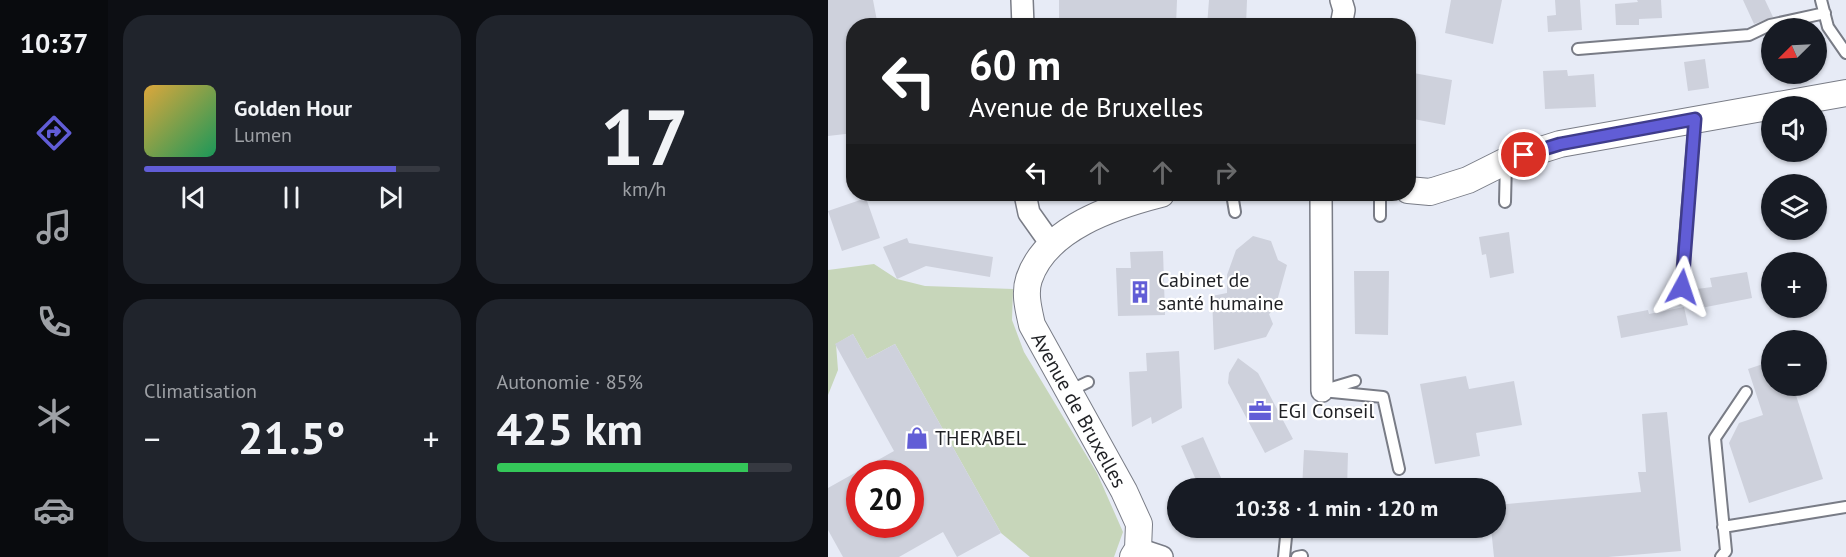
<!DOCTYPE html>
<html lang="fr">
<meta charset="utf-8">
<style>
:root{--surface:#171b24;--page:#20242c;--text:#f1f3f6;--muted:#9ea1a6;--line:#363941;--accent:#615dd6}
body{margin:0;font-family:"PT Sans",sans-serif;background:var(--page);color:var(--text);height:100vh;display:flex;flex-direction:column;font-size:22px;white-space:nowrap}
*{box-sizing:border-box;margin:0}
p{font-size:20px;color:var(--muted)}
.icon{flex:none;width:33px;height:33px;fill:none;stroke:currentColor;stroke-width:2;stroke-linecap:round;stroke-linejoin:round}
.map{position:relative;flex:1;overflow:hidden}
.panel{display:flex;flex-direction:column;gap:15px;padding:15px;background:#0d0f14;width:720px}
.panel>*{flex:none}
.banner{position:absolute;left:18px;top:18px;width:570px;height:183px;border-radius:24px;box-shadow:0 2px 4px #0004;background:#202124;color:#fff;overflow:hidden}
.needle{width:39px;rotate:246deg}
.fabs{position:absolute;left:933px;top:18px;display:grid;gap:12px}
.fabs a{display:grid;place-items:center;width:66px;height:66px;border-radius:50%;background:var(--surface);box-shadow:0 2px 4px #0004;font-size:30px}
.speed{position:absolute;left:18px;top:460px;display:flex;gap:12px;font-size:30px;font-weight:700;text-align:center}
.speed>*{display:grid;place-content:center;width:78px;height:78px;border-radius:50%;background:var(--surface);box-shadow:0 2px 4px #0004;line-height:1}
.speed .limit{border:9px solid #d22;background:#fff;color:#111}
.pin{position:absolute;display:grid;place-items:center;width:51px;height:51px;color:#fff;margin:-26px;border:3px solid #fff;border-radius:50%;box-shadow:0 2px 6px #0007}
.me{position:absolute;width:66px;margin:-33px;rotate:5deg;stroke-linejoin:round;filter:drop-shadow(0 0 4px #0008)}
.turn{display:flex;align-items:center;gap:21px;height:126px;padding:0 24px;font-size:27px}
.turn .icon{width:78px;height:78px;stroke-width:2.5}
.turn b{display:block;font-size:42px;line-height:51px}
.lanes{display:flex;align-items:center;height:57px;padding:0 24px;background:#0003;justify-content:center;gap:30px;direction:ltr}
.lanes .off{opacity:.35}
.big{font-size:45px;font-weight:800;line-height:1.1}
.panel .card{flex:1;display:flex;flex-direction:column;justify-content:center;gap:9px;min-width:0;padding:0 21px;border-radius:24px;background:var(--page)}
.panel .dial{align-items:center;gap:0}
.dial b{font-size:78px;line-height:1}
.song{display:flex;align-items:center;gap:18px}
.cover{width:72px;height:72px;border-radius:9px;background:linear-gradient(135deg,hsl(40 70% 55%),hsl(150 70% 35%))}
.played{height:6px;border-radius:3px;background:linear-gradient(90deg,var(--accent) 85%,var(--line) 85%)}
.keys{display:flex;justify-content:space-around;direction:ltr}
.heat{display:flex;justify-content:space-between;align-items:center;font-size:33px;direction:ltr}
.charge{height:9px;border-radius:4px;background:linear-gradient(90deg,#34c759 85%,var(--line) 0)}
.panel .tiles{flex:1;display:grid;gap:15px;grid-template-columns:repeat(2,1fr)}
.trip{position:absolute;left:339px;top:478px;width:339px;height:60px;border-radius:30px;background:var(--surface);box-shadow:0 2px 4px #0004;font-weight:800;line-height:60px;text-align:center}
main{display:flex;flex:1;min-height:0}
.menu{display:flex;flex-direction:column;width:108px;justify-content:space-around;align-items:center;background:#090b0e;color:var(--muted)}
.menu .icon{width:42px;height:42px}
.menu .selected{color:var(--accent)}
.menu b{font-size:27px;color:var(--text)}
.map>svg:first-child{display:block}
</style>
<main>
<nav class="menu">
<b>10:37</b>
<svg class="icon selected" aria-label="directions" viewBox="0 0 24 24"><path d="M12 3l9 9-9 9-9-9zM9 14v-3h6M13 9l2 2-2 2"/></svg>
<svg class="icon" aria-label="music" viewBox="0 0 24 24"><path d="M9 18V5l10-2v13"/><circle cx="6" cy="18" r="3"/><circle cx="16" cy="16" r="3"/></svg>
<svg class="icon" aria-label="phone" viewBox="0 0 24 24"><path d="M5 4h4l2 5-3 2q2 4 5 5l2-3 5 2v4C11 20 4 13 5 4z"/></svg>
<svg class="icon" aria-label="climate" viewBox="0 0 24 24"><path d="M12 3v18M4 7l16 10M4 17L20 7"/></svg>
<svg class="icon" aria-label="car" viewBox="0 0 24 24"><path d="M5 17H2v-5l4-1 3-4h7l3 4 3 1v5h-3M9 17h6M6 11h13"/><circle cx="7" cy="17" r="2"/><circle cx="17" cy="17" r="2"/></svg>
</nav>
<section class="panel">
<div class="tiles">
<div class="card">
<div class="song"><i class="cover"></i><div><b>Golden Hour</b><p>Lumen</p></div></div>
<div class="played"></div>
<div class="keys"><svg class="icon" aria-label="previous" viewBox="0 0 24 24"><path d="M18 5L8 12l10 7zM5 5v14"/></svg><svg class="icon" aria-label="pause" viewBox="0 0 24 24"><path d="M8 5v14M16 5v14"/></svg><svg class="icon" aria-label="next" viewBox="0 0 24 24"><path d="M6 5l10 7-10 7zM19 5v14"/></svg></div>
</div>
<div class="card dial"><b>17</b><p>km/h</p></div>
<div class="card"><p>Climatisation</p>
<div class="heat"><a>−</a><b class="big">21.5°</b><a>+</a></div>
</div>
<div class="card"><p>Autonomie · 85%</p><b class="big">425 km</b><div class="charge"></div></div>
</div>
</section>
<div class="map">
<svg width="1018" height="557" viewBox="0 0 1018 557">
<rect width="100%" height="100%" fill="#e7ebf6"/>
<path fill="#c7d6ba" d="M 46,264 L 69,279 L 97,286 L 185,289 L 184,320 L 196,352 L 269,473 L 295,532 L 286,557 L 202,557 L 173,533 L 67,344 L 39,359 L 25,334 L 8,344 L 10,370 L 0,395 L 0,270 Z"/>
<path fill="#ced1dc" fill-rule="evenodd" d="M 0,0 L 45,0 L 50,26 L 26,26 L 26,133 L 0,136 Z
M 231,0 L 349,0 L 348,26 L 231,26 Z
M 381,0 L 419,0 L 418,26 L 379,26 Z
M 623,0 L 674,0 L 665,44 L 617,33 Z
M 727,0 L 752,0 L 754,30 L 720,32 L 719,16 L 728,15 Z
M 809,0 L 833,0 L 834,18 L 811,19 L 811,25 L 788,25 L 787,4 L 810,2 Z
M 915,0 L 937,0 L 945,17 L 926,24 Z
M 877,59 L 881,88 L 860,91 L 856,62 Z
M 739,70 L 740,76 L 766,74 L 768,107 L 717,109 L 715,71 Z
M 580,72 L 624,80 L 617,125 L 580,118 Z
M 38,198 L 52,238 L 14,251 L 0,211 Z
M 681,232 L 686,273 L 662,278 L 658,254 L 654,255 L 651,237 Z
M 425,236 L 443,241 L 450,260 L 459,265 L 449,301 L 452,305 L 441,314 L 445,324 L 438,337 L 386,350 L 384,296 L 399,293 L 399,275 L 408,250 Z
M 79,238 L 81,243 L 165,257 L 162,277 L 98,266 L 69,279 L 55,247 Z
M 335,251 L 337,315 L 290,316 L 288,268 L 303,268 L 302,252 Z
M 526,271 L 561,271 L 560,335 L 527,334 Z
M 919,272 L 924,298 L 873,308 L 869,289 L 884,287 L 882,278 Z
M 856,307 L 860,325 L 793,338 L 789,316 L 820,310 L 821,314 Z
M 25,334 L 39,359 L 67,344 L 173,533 L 129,557 L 115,532 L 71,557 L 15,557 L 0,530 L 0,488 L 66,451 L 7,344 ZM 32,474 L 82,474 L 82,525 L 32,525 Z
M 351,351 L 354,408 L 324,424 L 323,417 L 304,427 L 301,372 L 319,371 L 318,353 Z
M 410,358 L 430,373 L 465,439 L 437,453 L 400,383 L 401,373 Z
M 944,361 L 944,386 L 965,386 L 995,479 L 921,503 L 901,443 L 911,423 L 935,415 L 920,369 Z
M 638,376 L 641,389 L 686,381 L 694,425 L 648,433 L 652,456 L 607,464 L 592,384 Z
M 839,412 L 853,551 L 780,557 L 666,557 L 663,528 L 668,528 L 668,505 L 813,492 L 810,472 L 818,472 L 814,414 Z
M 375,437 L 398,489 L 372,489 L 353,446 Z
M 476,450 L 520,453 L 519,489 L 474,489 Z"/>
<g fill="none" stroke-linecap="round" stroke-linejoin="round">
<g stroke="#797c86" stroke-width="14">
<path id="service" d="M 993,0 L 1000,27 L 1018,53
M 750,49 L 921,35 L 942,25 L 997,13
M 404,194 L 407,212
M 552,194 L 552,216
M 677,202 L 678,161
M 853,287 L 867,119
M 500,389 L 527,381
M 241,391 L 260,382
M 494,391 L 555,397 L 571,469
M 895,527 L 1018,507
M 456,557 L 458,537
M 469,557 L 474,556
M 893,557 L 898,551 L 887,438 L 918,392"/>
</g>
<g stroke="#797c86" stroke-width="24">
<path id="minor" d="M 194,0 L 195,26
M 513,0 L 516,10 L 513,26
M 197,194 L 201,213 L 223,244
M 493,194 L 494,391
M 310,549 L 334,557"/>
</g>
<g stroke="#797c86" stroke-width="28">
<path id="tertiary" d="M 580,190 L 602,192 L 640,180 L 678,161 L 732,144 L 1018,93
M 305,557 L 310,549 L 311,524 L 296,491 L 204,325 C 201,311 196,294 201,279 C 218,228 286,206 333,194"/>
</g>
<use href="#service" stroke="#fff" stroke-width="10"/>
<use href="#minor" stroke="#fff" stroke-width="21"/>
<use href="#tertiary" stroke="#fff" stroke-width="26"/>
</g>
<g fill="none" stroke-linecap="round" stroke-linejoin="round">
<g stroke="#3f3c8b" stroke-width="15">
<path id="route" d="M 696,155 L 732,144 L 867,119 L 854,287"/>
</g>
<use href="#route" stroke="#615dd6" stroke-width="10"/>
</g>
<defs>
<g id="building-bare" transform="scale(1.8)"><path d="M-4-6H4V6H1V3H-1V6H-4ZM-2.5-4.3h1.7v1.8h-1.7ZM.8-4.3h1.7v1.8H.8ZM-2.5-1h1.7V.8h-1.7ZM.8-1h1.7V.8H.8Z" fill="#615dd6" stroke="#fff" stroke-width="2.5" paint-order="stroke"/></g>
<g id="office-bare" transform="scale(1.8)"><path d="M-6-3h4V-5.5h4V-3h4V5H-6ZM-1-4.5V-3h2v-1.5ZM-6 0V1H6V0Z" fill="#615dd6" stroke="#fff" stroke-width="2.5" paint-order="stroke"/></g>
<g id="shop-bare" transform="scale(1.8)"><path d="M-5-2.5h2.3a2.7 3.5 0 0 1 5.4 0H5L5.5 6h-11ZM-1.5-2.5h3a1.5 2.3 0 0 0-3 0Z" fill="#615dd6" stroke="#fff" stroke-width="2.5" paint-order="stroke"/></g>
</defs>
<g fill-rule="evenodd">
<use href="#building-bare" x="312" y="292"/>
<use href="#office-bare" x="432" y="411"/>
<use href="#shop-bare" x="89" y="438"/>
</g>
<g text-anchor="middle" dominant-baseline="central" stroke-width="4.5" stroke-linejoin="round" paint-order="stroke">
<g font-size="20" fill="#1f2024" stroke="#fff" text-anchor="start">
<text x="330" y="280">Cabinet de<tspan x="330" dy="23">santé humaine</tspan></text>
<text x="450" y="411">EGI Conseil</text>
<text x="107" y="438">THERABEL</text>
</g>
<g font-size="20" fill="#1f2024" stroke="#fff">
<text transform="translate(251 410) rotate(61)">Avenue de Bruxelles</text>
</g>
</g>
</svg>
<div class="fabs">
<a><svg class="needle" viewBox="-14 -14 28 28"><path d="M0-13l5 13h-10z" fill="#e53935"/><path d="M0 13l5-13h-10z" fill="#9ea1a6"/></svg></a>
<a><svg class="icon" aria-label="sound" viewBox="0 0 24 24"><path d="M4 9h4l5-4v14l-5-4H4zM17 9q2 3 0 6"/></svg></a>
<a><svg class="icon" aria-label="layers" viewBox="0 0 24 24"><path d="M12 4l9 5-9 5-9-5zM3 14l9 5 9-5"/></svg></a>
<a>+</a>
<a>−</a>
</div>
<div class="speed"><div class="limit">20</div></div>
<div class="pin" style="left:696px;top:155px;background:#d93025"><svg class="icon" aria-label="arrive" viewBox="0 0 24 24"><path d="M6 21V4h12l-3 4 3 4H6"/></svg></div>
<svg class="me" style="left:854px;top:287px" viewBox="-20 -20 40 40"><path d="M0-17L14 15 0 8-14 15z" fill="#615dd6" stroke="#fff" stroke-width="4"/></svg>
<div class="trip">10:38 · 1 min · 120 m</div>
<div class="banner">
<div class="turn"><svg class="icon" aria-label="left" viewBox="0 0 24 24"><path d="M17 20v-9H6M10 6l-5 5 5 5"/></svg><div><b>60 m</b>Avenue de Bruxelles</div></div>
<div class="lanes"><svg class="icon" aria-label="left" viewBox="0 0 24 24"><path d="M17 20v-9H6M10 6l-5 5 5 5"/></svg><svg class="icon off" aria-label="ahead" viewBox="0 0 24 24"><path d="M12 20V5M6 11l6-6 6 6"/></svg><svg class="icon off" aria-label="ahead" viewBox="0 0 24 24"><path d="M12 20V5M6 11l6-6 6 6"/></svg><svg class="icon off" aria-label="right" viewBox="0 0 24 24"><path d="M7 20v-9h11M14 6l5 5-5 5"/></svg></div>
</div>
</div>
</main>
